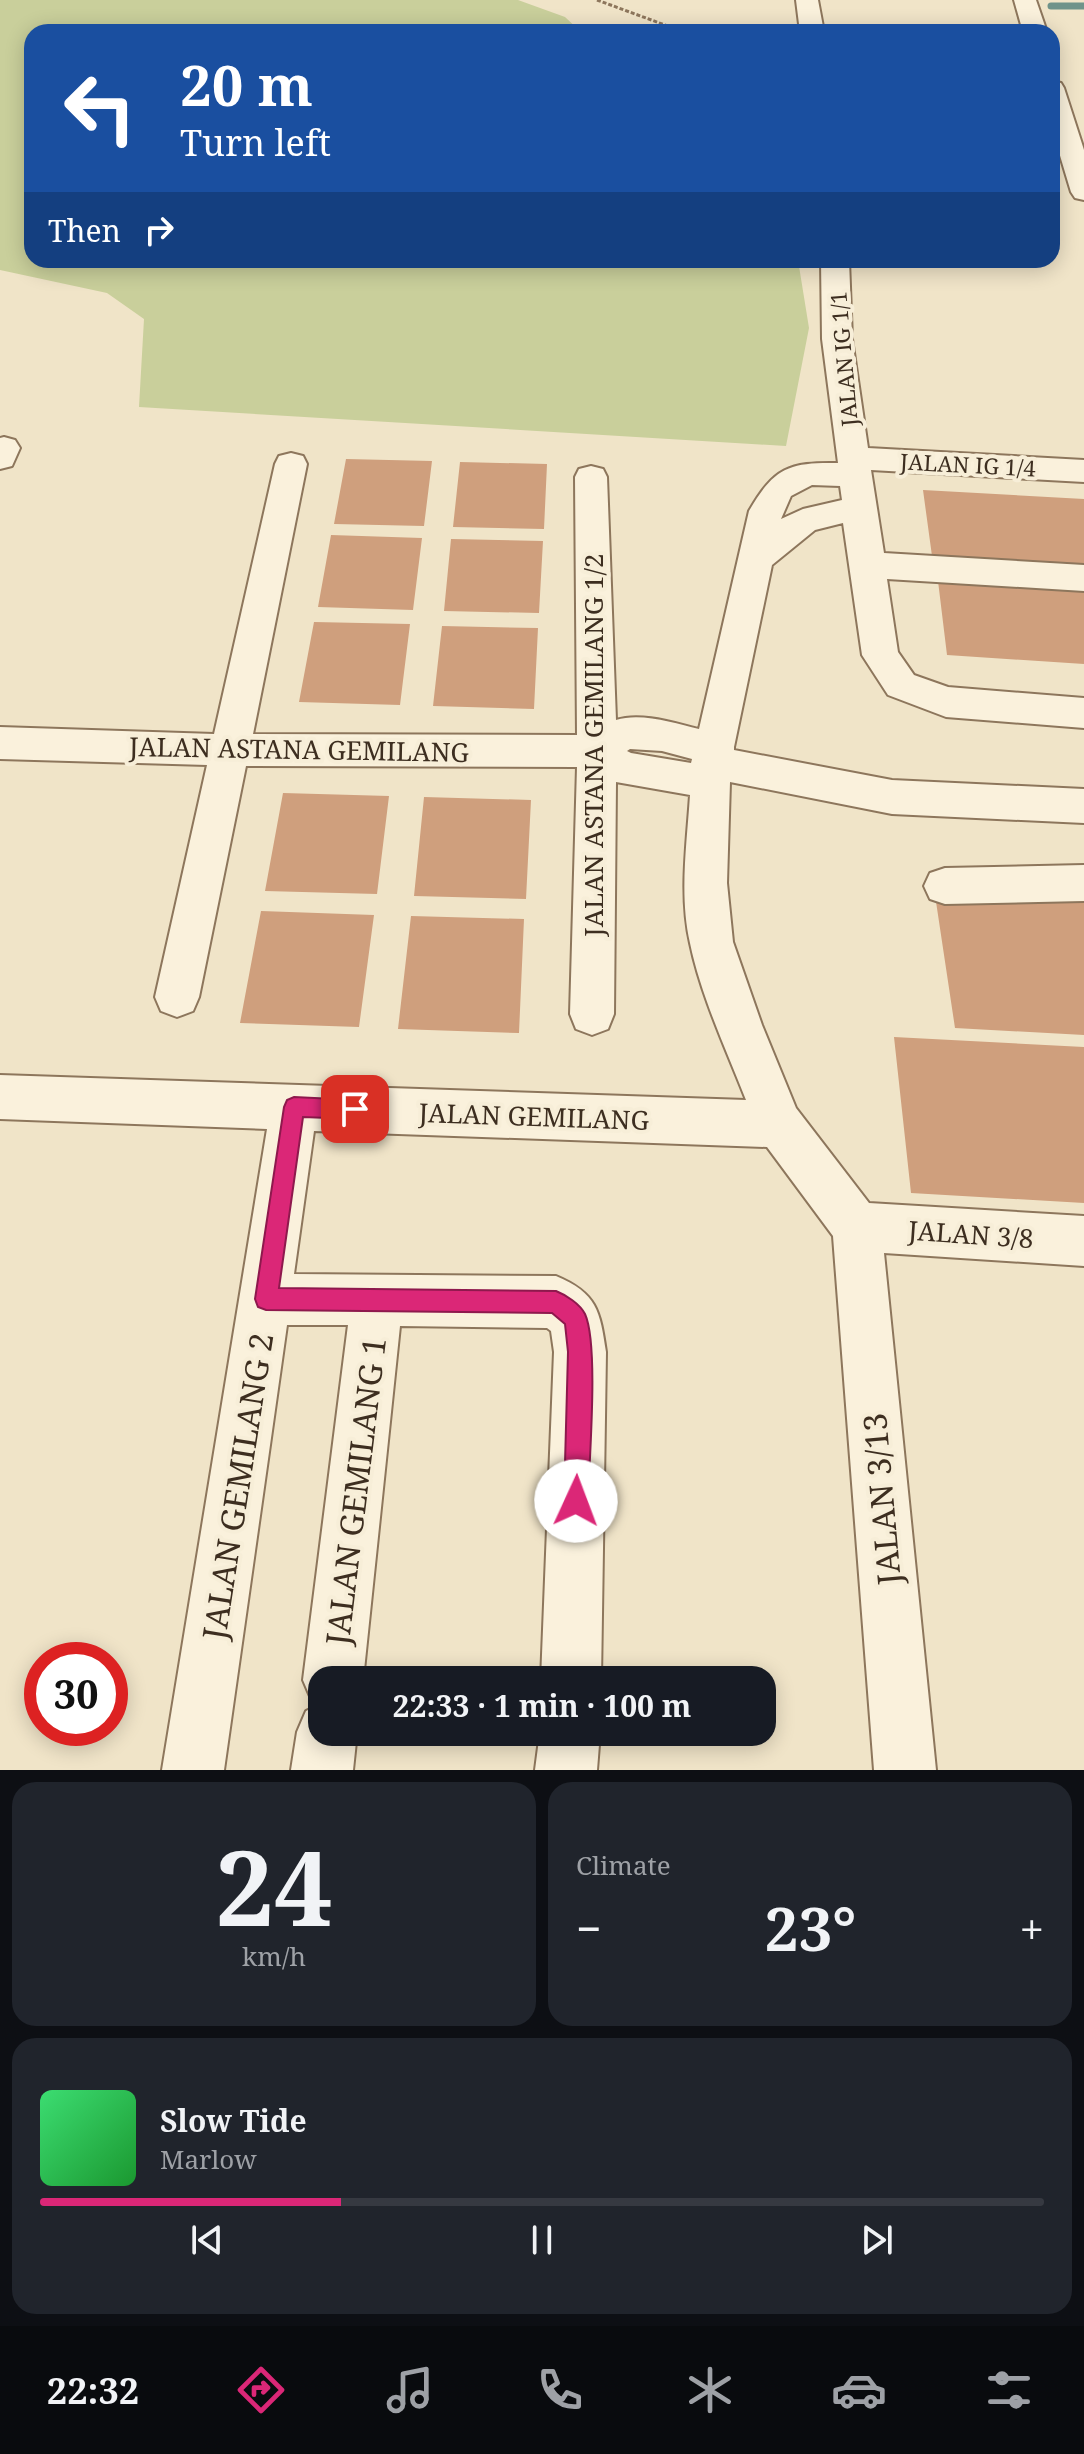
<!DOCTYPE html>
<meta charset="utf-8">
<style>
:root{--surface:#171b24;--page:#20242c;--text:#f1f3f6;--muted:#9ea1a6;--line:#363941;--accent:#db2777}
body{margin:0;font-family:"Noto Serif",serif;background:var(--page);color:var(--text);height:100vh;display:flex;flex-direction:column;font-size:30px;white-space:nowrap}
*{box-sizing:border-box;margin:0}
p{font-size:26px;color:var(--muted)}
.icon{flex:none;width:44px;height:44px;fill:none;stroke:currentColor;stroke-width:2;stroke-linecap:round;stroke-linejoin:round}
.map{position:relative;height:1770px;overflow:hidden}
.sheet{display:flex;flex-direction:column;gap:12px;padding:12px;background:#0d0f14;flex:1}
.sheet>*{flex:none}
.banner{position:absolute;left:24px;top:24px;width:1036px;height:244px;border-radius:24px;box-shadow:0 4px 20px #0003;background:#1a4fa0;color:#fff;overflow:hidden}
.speed{position:absolute;left:24px;top:1642px;display:flex;gap:16px;font-size:40px;font-weight:700;text-align:center}
.speed>*{display:grid;place-content:center;width:104px;height:104px;border-radius:50%;background:var(--surface);box-shadow:0 4px 20px #0003;line-height:1}
.speed .limit{border:12px solid #d22;background:#fff;color:#111}
.pin{position:absolute;display:grid;place-items:center;width:68px;height:68px;color:#fff;margin:-34px;border-radius:16px;box-shadow:0 4px 12px #0006}
.me{position:absolute;width:88px;margin:-44px;rotate:2deg;stroke-linejoin:round;filter:drop-shadow(0 0 6px #0008)}
.turn{display:flex;align-items:center;gap:28px;height:168px;padding:0 24px;font-size:36px}
.turn .icon{width:104px;height:104px;stroke-width:2.5}
.turn b{display:block;font-size:56px;line-height:68px}
.then{display:flex;align-items:center;height:76px;padding:0 24px;background:#0003;gap:16px;font-size:30px}
.big{font-size:60px;font-weight:700;line-height:1.1}
.sheet .card{flex:1;display:flex;flex-direction:column;justify-content:center;gap:12px;min-width:0;padding:0 28px;border-radius:24px;background:var(--page)}
.sheet .dial{align-items:center;gap:0}
.dial b{font-size:104px;line-height:1}
.song{display:flex;align-items:center;gap:24px}
.cover{width:96px;height:96px;border-radius:12px;background:linear-gradient(135deg,hsl(140 70% 55%),hsl(130 70% 35%))}
.played{height:8px;border-radius:4px;background:linear-gradient(90deg,var(--accent) 30%,var(--line) 30%)}
.keys{display:flex;justify-content:space-around;direction:ltr}
.heat{display:flex;justify-content:space-between;align-items:center;font-size:44px;direction:ltr}
.sheet .tiles{flex:1;display:grid;gap:12px;grid-template-columns:1fr 1fr}
.card:last-child{grid-column:span 2}
.trip{position:absolute;left:308px;top:1666px;width:468px;height:80px;border-radius:24px;background:var(--surface);box-shadow:0 4px 20px #0003;font-weight:700;line-height:80px;text-align:center}
.dock{display:flex;height:128px;justify-content:space-around;align-items:center;background:#090b0e;color:var(--muted)}
.dock .icon{width:56px;height:56px}
.dock .current{color:var(--accent)}
.dock b{font-size:36px;color:var(--text)}
.map>svg:first-child{display:block}
</style>
<div class="map">
<svg width="1084" height="1770" viewBox="0 0 1084 1770">
<rect width="100%" height="100%" fill="#f0e4c8"/>
<path fill="#c9cf9b" d="M 0,0 L 518,0 L 565,17 L 581,32 L 32,32 L 32,260 L 798,260 L 809,328 L 786,446 L 139,407 L 144,319 L 107,293 L 0,270 Z"/>
<g fill="none" stroke-linecap="round" stroke-linejoin="round">
<path stroke="#6f938a" stroke-width="7" d="M 1051,6 L 1084,6"/>
</g>
<path fill="#cf9f7d" d="M 346,459 L 432,461 L 424,526 L 334,524 Z
M 460,462 L 547,464 L 544,529 L 453,527 Z
M 923,490 L 1084,499 L 1084,565 L 932,556 Z
M 331,535 L 422,538 L 413,610 L 318,607 Z
M 451,539 L 543,541 L 539,613 L 444,611 Z
M 938,581 L 1084,590 L 1084,664 L 947,655 Z
M 314,622 L 410,624 L 400,705 L 299,702 Z
M 442,626 L 538,628 L 534,709 L 433,706 Z
M 283,793 L 389,796 L 377,894 L 265,891 Z
M 424,797 L 531,800 L 526,899 L 414,896 Z
M 935,895 L 1084,902 L 1084,1035 L 955,1028 Z
M 261,911 L 374,915 L 359,1027 L 240,1023 Z
M 411,916 L 524,919 L 519,1033 L 398,1029 Z
M 894,1037 L 1084,1047 L 1084,1203 L 911,1193 Z"/>
<g fill="none" stroke-linecap="round" stroke-linejoin="round">
<g stroke="#8d765c" stroke-width="4">
<path id="minor" d="M 796,0 L 818,0 L 824,32 L 800,32 Z
M 1014,0 L 1036,0 L 1047,32 L 1023,32 Z
M 1052,81 L 1061,83 L 1064,88 L 1084,150 L 1084,200 L 1075,198 L 1071,192 L 1052,129 Z
M 821,260 L 849,260 L 852,339 L 868,448 L 1084,460 L 1084,482 L 871,470 L 884,553 L 1084,565 L 1084,591 L 887,579 L 898,652 L 914,675 L 948,687 L 1084,698 L 1084,728 L 946,717 L 888,695 L 862,655 L 843,523 L 815,530 L 772,565 L 734,747 L 734,750 L 892,780 L 1084,789 L 1084,823 L 892,814 L 730,782 L 727,883 L 733,942 L 762,1025 L 796,1108 L 869,1203 L 1084,1216 L 1084,1266 L 884,1253 L 936,1770 L 874,1770 L 833,1236 L 767,1147 L 314,1131 L 294,1274 L 556,1276 C 597,1293 600,1311 606,1352 L 601,1680 L 541,1680 L 554,1352 L 551,1331 L 547,1328 L 400,1326 L 363,1680 L 322,1680 L 322,1732 L 357,1732 L 353,1770 L 291,1770 L 297,1732 L 306,1711 L 320,1704 L 312,1701 L 303,1680 L 348,1325 L 287,1325 L 224,1770 L 162,1770 L 267,1129 L 0,1119 L 0,1075 L 746,1100 C 726,1049 701,996 690,943 C 679,895 687,843 690,795 L 616,782 L 614,1014 L 608,1029 L 592,1035 L 576,1029 L 570,1014 L 577,767 L 246,766 L 199,997 L 193,1011 L 177,1017 L 161,1011 L 155,997 L 207,765 L 0,759 L 0,727 L 214,734 L 275,464 L 279,456 L 291,453 L 303,456 L 307,464 L 253,734 L 577,735 L 575,477 L 579,469 L 591,466 L 603,469 L 607,477 L 616,720 C 641,712 674,723 699,729 L 749,511 C 774,468 788,462 838,463 L 822,339 ZM 812,485 L 840,486 L 842,500 L 803,509 L 781,519 L 791,496 ZM 630,749 L 662,751 L 692,759 L 691,763 L 631,753 L 627,751 Z
M 4,437 L 15,440 L 20,448 L 12,466 L 0,469 L 0,438 Z
M 1084,865 L 1084,901 L 945,904 L 930,899 L 924,886 L 930,873 L 945,868 Z
M 540,1732 L 600,1732 L 597,1770 L 535,1770 Z"/>
</g>
<path stroke="#8d765c" stroke-width="3" stroke-dasharray="4 2" stroke-linecap="butt" d="M 597,0 L 684,32"/>
<use href="#minor" fill="#faf1dc" fill-rule="evenodd"/>
</g>
<path fill="#db2777" stroke="#8e194d" stroke-width="2" d="M 294,1097 L 355,1100 L 362,1102 L 365,1109 L 362,1116 L 355,1119 L 303,1117 L 279,1288 L 556,1291 C 566,1295 580,1304 585,1314 C 599,1345 589,1461 588,1501 L 584,1510 L 576,1513 L 567,1510 L 564,1501 L 568,1352 L 565,1324 L 552,1313 L 266,1310 L 258,1307 L 255,1299 L 284,1107 L 287,1100 Z"/>
<g text-anchor="middle" dominant-baseline="central" stroke-width="8" stroke-linejoin="round" paint-order="stroke">
<g font-size="22" fill="#3d2e20" stroke="#f7eed8">
<text transform="translate(843 359) rotate(-95)">JALAN IG 1/1</text>
<text transform="translate(968 464) rotate(3)">JALAN IG 1/4</text>
</g>
<g font-size="26" fill="#3d2e20" stroke="#f7eed8">
<text transform="translate(593 745) rotate(-90)">JALAN ASTANA GEMILANG 1/2</text>
<text transform="translate(299 749) rotate(1)">JALAN ASTANA GEMILANG</text>
<text transform="translate(534 1116) rotate(2)">JALAN GEMILANG</text>
<text transform="translate(971 1234) rotate(4)">JALAN 3/8</text>
</g>
<g font-size="32" fill="#3d2e20" stroke="#f7eed8">
<text transform="translate(237 1486) rotate(-81)">JALAN GEMILANG 2</text>
<text transform="translate(355 1491) rotate(-83)">JALAN GEMILANG 1</text>
<text transform="translate(881 1499) rotate(-95)">JALAN 3/13</text>
</g>
</g>
</svg>
<div class="speed"><div class="limit">30</div></div>
<div class="pin" style="left:355px;top:1109px;background:#d93025"><svg class="icon" aria-label="arrive" viewBox="0 0 24 24"><path d="M6 21V4h12l-3 4 3 4H6"/></svg></div>
<svg class="me" style="left:576px;top:1501px" viewBox="-20 -20 40 40"><circle r="19" fill="#fff"/><path d="M0-13L10 11 0 6-10 11z" fill="#db2777"/></svg>
<div class="trip">22:33 · 1 min · 100 m</div>
<div class="banner">
<div class="turn"><svg class="icon" aria-label="left" viewBox="0 0 24 24"><path d="M17 20v-9H6M10 6l-5 5 5 5"/></svg><div><b>20 m</b>Turn left</div></div>
<div class="then">Then<svg class="icon" aria-label="right" viewBox="0 0 24 24"><path d="M7 20v-9h11M14 6l5 5-5 5"/></svg></div>
</div>
</div>
<section class="sheet">
<div class="tiles">
<div class="card dial"><b>24</b><p>km/h</p></div>
<div class="card"><p>Climate</p>
<div class="heat"><a>−</a><b class="big">23°</b><a>+</a></div>
</div>
<div class="card">
<div class="song"><i class="cover"></i><div><b>Slow Tide</b><p>Marlow</p></div></div>
<div class="played"></div>
<div class="keys"><svg class="icon" aria-label="previous" viewBox="0 0 24 24"><path d="M18 5L8 12l10 7zM5 5v14"/></svg><svg class="icon" aria-label="pause" viewBox="0 0 24 24"><path d="M8 5v14M16 5v14"/></svg><svg class="icon" aria-label="next" viewBox="0 0 24 24"><path d="M6 5l10 7-10 7zM19 5v14"/></svg></div>
</div>
</div>
</section>
<nav class="dock">
<b>22:32</b>
<svg class="icon current" aria-label="directions" viewBox="0 0 24 24"><path d="M12 3l9 9-9 9-9-9zM9 14v-3h6M13 9l2 2-2 2"/></svg>
<svg class="icon" aria-label="music" viewBox="0 0 24 24"><path d="M9 18V5l10-2v13"/><circle cx="6" cy="18" r="3"/><circle cx="16" cy="16" r="3"/></svg>
<svg class="icon" aria-label="phone" viewBox="0 0 24 24"><path d="M5 4h4l2 5-3 2q2 4 5 5l2-3 5 2v4C11 20 4 13 5 4z"/></svg>
<svg class="icon" aria-label="climate" viewBox="0 0 24 24"><path d="M12 3v18M4 7l16 10M4 17L20 7"/></svg>
<svg class="icon" aria-label="car" viewBox="0 0 24 24"><path d="M5 17H2v-5l4-1 3-4h7l3 4 3 1v5h-3M9 17h6M6 11h13"/><circle cx="7" cy="17" r="2"/><circle cx="17" cy="17" r="2"/></svg>
<svg class="icon" aria-label="filters" viewBox="0 0 24 24"><path d="M4 7h16M4 17h16"/><circle cx="9" cy="7" r="2"/><circle cx="15" cy="17" r="2"/></svg>
</nav>
